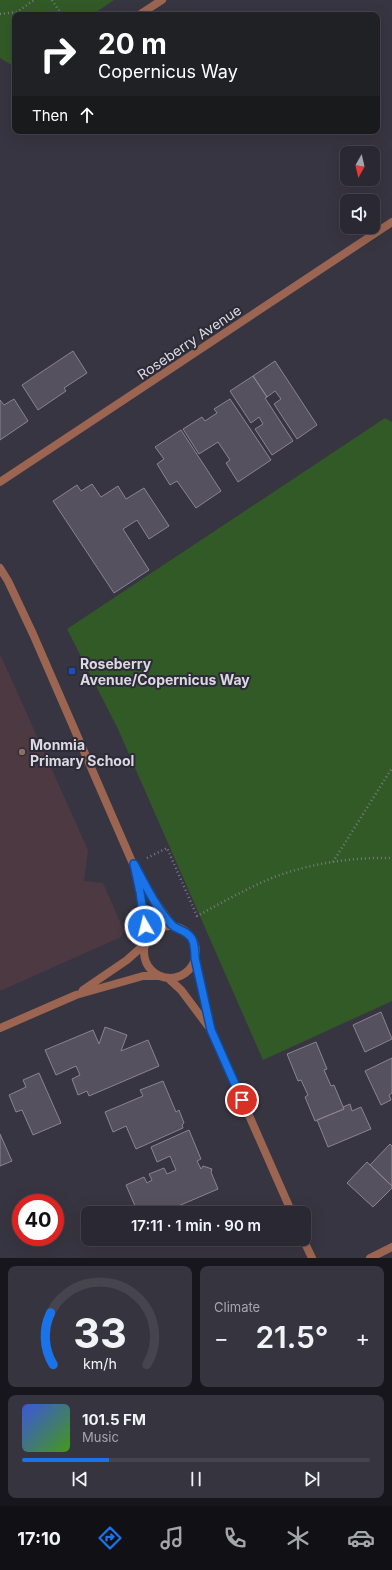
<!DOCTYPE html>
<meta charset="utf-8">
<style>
:root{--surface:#2a2832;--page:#36343e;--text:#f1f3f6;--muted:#a5a6ac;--line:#46444d;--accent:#1a73e8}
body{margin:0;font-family:Inter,sans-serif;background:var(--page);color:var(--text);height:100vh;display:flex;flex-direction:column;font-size:15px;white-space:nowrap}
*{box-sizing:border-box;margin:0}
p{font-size:13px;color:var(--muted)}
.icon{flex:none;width:22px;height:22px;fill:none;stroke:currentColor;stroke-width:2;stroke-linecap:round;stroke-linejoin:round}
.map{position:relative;height:1258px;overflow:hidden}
.side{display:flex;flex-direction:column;gap:8px;padding:8px;background:#17161c;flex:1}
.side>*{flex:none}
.top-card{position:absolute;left:12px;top:12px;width:368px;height:122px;border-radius:8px;box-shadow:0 4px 16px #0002,0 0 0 1px var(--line);background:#202124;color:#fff;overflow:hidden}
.needle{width:26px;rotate:188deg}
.controls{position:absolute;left:340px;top:146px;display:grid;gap:8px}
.controls a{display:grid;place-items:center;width:40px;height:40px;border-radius:8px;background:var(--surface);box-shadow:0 4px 16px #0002,0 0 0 1px var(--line);font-size:20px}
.speed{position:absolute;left:12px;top:1194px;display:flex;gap:8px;font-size:20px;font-weight:700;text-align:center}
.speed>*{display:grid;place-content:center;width:52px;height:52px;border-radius:50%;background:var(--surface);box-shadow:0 4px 16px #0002,0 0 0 1px var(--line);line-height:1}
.speed .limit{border:6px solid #d22;background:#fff;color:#111}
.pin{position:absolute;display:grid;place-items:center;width:34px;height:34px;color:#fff;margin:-17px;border:2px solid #fff;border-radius:50%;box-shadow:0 1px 4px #0007}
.me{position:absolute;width:44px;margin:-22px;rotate:352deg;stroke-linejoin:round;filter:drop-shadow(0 0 3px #0008)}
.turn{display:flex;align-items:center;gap:14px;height:84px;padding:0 20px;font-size:18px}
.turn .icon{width:52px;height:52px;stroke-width:2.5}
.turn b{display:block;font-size:28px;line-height:34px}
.then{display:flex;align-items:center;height:38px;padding:0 20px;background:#0003;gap:8px;font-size:15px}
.big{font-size:30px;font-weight:600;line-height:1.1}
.side .tile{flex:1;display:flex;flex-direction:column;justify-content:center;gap:6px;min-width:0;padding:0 14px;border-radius:8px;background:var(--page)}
.side .dial{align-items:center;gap:0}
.dial svg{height:104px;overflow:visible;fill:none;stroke:var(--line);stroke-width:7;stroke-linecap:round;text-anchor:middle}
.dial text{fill:var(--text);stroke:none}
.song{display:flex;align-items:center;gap:12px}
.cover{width:48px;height:48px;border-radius:6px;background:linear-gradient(135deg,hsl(230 70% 55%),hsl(100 70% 35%))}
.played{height:4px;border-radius:2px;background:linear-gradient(90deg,var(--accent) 25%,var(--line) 25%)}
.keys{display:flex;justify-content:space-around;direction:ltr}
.heat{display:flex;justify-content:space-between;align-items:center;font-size:22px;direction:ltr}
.side .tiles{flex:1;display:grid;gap:8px;grid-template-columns:1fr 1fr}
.tile:last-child{grid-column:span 2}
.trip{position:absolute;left:81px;top:1206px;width:230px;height:40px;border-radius:8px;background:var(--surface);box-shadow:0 4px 16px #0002,0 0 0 1px var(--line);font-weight:600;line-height:40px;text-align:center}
.dock{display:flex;height:64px;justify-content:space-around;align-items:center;background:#111014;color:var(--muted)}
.dock .icon{width:28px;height:28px}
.dock .selected{color:var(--accent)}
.dock b{font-size:18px;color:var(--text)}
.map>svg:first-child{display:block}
</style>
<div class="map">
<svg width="392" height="1258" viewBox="0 0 392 1258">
<rect width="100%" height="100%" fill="#383542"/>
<path fill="#4d3941" d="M 0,654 L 88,850 L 84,881 L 103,883 L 124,931 L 121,937 L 0,991 Z"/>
<path fill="#325a26" d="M 0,0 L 114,0 L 92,15 L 15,15 L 15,67 L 0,58 Z
M 385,418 L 392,422 L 392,1001 L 263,1060 L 118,729 L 67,629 Z"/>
<path fill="#56515e" stroke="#8a8492" d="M 73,351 L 87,373 L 64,388 L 66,391 L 38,410 L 22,385 Z
M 275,361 L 317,425 L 297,439 L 274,404 L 281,399 L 275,391 L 267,397 L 253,376 Z
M 253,376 L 267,397 L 265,398 L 293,441 L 272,455 L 255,429 L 263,424 L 259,417 L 251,423 L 230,391 Z
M 14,399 L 28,421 L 0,440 L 0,400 L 4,405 Z
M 230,399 L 271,460 L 238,482 L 226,463 L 230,460 L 218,442 L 199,454 L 183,429 L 202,417 L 205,421 L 217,413 L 214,409 Z
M 181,430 L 221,491 L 196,508 L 177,481 L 170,485 L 157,464 L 164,459 L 155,447 Z
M 92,484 L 101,497 L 118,486 L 126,499 L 144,488 L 169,526 L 149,539 L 137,520 L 123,529 L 149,570 L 114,593 L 53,501 L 77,485 L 81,491 Z
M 381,1012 L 392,1039 L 365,1052 L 353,1025 Z
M 105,1027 L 127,1035 L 121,1051 L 148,1040 L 159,1066 L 89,1096 L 87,1091 L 78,1095 L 72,1079 L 80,1075 L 76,1066 L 56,1075 L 45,1050 L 93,1030 L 99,1044 Z
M 316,1042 L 327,1069 L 324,1070 L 331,1086 L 334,1085 L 344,1109 L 315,1121 L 305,1097 L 308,1095 L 301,1080 L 298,1081 L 287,1054 Z
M 392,1058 L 392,1093 L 389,1095 L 391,1100 L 381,1105 L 365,1071 Z
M 39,1073 L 61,1123 L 33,1135 L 22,1110 L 16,1112 L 9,1095 L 26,1087 L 23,1080 Z
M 163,1081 L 176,1112 L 179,1110 L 184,1123 L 182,1125 L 183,1128 L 136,1149 L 126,1126 L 113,1132 L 105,1112 L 143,1096 L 140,1090 Z
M 350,1104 L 352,1111 L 361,1107 L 371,1129 L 328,1147 L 317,1120 L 344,1109 L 343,1107 Z
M 189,1130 L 201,1159 L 197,1161 L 201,1169 L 203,1166 L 212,1169 L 211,1172 L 218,1189 L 162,1213 L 138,1213 L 126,1185 L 144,1177 L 147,1183 L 152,1180 L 149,1174 L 164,1168 L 167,1174 L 176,1170 L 170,1156 L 157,1162 L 151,1147 Z
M 0,1134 L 12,1161 L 0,1166 Z
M 390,1144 L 392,1146 L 392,1186 L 370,1165 Z
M 367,1162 L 392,1186 L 392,1188 L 373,1207 L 347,1183 Z"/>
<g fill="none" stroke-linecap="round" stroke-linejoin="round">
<path stroke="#7b7983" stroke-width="2.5" stroke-dasharray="1 3" stroke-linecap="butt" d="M 52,0 L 62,15
M 0,14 L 17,12 L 34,0
M 147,858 L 167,848 L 197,916 C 223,902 249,887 277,876 C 313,863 354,857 392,858
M 333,862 L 392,768"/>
<path stroke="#9b6551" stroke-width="8" d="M 139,15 L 162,0
M 0,482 L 392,222
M 370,1258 L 392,1247"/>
<path stroke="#9b6551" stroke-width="8" d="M 0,568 L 8,581 L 33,634 L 133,864 L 157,904 L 173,926
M 135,872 L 140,892 L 147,939
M144 952a26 26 0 1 1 52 0a26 26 0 1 1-52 0Z
M 195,958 L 211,1029 L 292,1213
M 168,978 L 181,990 L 208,1026
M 83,990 L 127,960 L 146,943
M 0,1028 L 76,995 L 143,976 L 159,976
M 303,1239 L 312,1258"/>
</g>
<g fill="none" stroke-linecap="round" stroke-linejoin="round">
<g stroke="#114b97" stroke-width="10">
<path id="route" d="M 145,926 L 140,892 L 134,864 C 145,884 156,908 172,925 C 178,931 186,929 192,939 C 195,945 195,951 195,958 L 211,1030 L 242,1100"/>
</g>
<use href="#route" stroke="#1a73e8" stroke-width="7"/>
</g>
<rect fill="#1a4fb4" stroke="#2e2b38" stroke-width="1.5" x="68" y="667" width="8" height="8" rx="2"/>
<circle fill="#8d6e63" stroke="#2e2b38" stroke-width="1.5" cx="22" cy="752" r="4"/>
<g text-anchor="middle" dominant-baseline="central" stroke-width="4" stroke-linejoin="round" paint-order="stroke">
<g font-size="14" fill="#dbd9e1" stroke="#2e2b38">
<text transform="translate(189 342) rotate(-34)">Roseberry Avenue</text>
</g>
<g font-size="14" font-weight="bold" fill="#dbd9e1" stroke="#2e2b38" text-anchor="start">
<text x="80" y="663">Roseberry<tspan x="80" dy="16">Avenue/Copernicus Way</tspan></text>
<text x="30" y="744">Monmia<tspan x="30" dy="16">Primary School</tspan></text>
</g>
</g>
</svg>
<div class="controls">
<a><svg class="needle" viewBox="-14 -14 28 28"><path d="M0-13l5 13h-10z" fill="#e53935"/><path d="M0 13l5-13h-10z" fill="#a5a6ac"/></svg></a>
<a><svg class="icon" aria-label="sound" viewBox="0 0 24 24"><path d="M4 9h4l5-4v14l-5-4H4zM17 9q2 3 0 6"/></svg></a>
</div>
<div class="speed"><div class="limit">40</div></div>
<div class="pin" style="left:242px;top:1100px;background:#d93025"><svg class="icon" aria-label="arrive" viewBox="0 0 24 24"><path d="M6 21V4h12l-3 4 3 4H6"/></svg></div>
<svg class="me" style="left:145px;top:926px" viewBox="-20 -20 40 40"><circle r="17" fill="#1a73e8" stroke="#fff" stroke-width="3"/><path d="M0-11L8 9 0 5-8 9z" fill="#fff"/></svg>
<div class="trip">17:11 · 1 min · 90 m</div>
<div class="top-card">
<div class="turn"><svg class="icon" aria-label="right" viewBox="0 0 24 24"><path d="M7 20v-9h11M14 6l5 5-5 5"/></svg><div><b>20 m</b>Copernicus Way</div></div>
<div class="then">Then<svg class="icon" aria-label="ahead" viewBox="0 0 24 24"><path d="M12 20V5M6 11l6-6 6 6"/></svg></div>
</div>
</div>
<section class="side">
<div class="tiles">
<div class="tile dial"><svg viewBox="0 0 100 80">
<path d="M14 69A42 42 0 1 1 86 69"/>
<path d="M14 69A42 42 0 0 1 12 29" stroke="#1a73e8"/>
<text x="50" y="56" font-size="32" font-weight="700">33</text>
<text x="50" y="72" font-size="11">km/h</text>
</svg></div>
<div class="tile"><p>Climate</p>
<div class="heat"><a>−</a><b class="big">21.5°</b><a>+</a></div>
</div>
<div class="tile">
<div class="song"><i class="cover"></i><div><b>101.5 FM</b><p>Music</p></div></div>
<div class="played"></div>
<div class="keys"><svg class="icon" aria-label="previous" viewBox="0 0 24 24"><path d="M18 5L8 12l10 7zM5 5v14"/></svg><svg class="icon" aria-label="pause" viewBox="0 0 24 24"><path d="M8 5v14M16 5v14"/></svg><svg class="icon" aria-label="next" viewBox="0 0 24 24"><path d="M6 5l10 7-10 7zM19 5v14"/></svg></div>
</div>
</div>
</section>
<nav class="dock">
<b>17:10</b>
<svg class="icon selected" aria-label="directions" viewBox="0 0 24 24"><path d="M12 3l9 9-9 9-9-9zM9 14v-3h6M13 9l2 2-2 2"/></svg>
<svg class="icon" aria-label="music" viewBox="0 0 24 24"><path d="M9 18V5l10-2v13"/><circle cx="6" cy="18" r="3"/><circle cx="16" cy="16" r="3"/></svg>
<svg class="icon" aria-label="phone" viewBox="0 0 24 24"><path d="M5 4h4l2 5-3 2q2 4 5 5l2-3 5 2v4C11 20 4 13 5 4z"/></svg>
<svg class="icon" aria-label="climate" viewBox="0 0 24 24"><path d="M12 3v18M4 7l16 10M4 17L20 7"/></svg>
<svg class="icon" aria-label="car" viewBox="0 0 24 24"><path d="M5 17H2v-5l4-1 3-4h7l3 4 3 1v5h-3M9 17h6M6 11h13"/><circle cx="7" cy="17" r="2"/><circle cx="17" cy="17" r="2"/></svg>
</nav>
